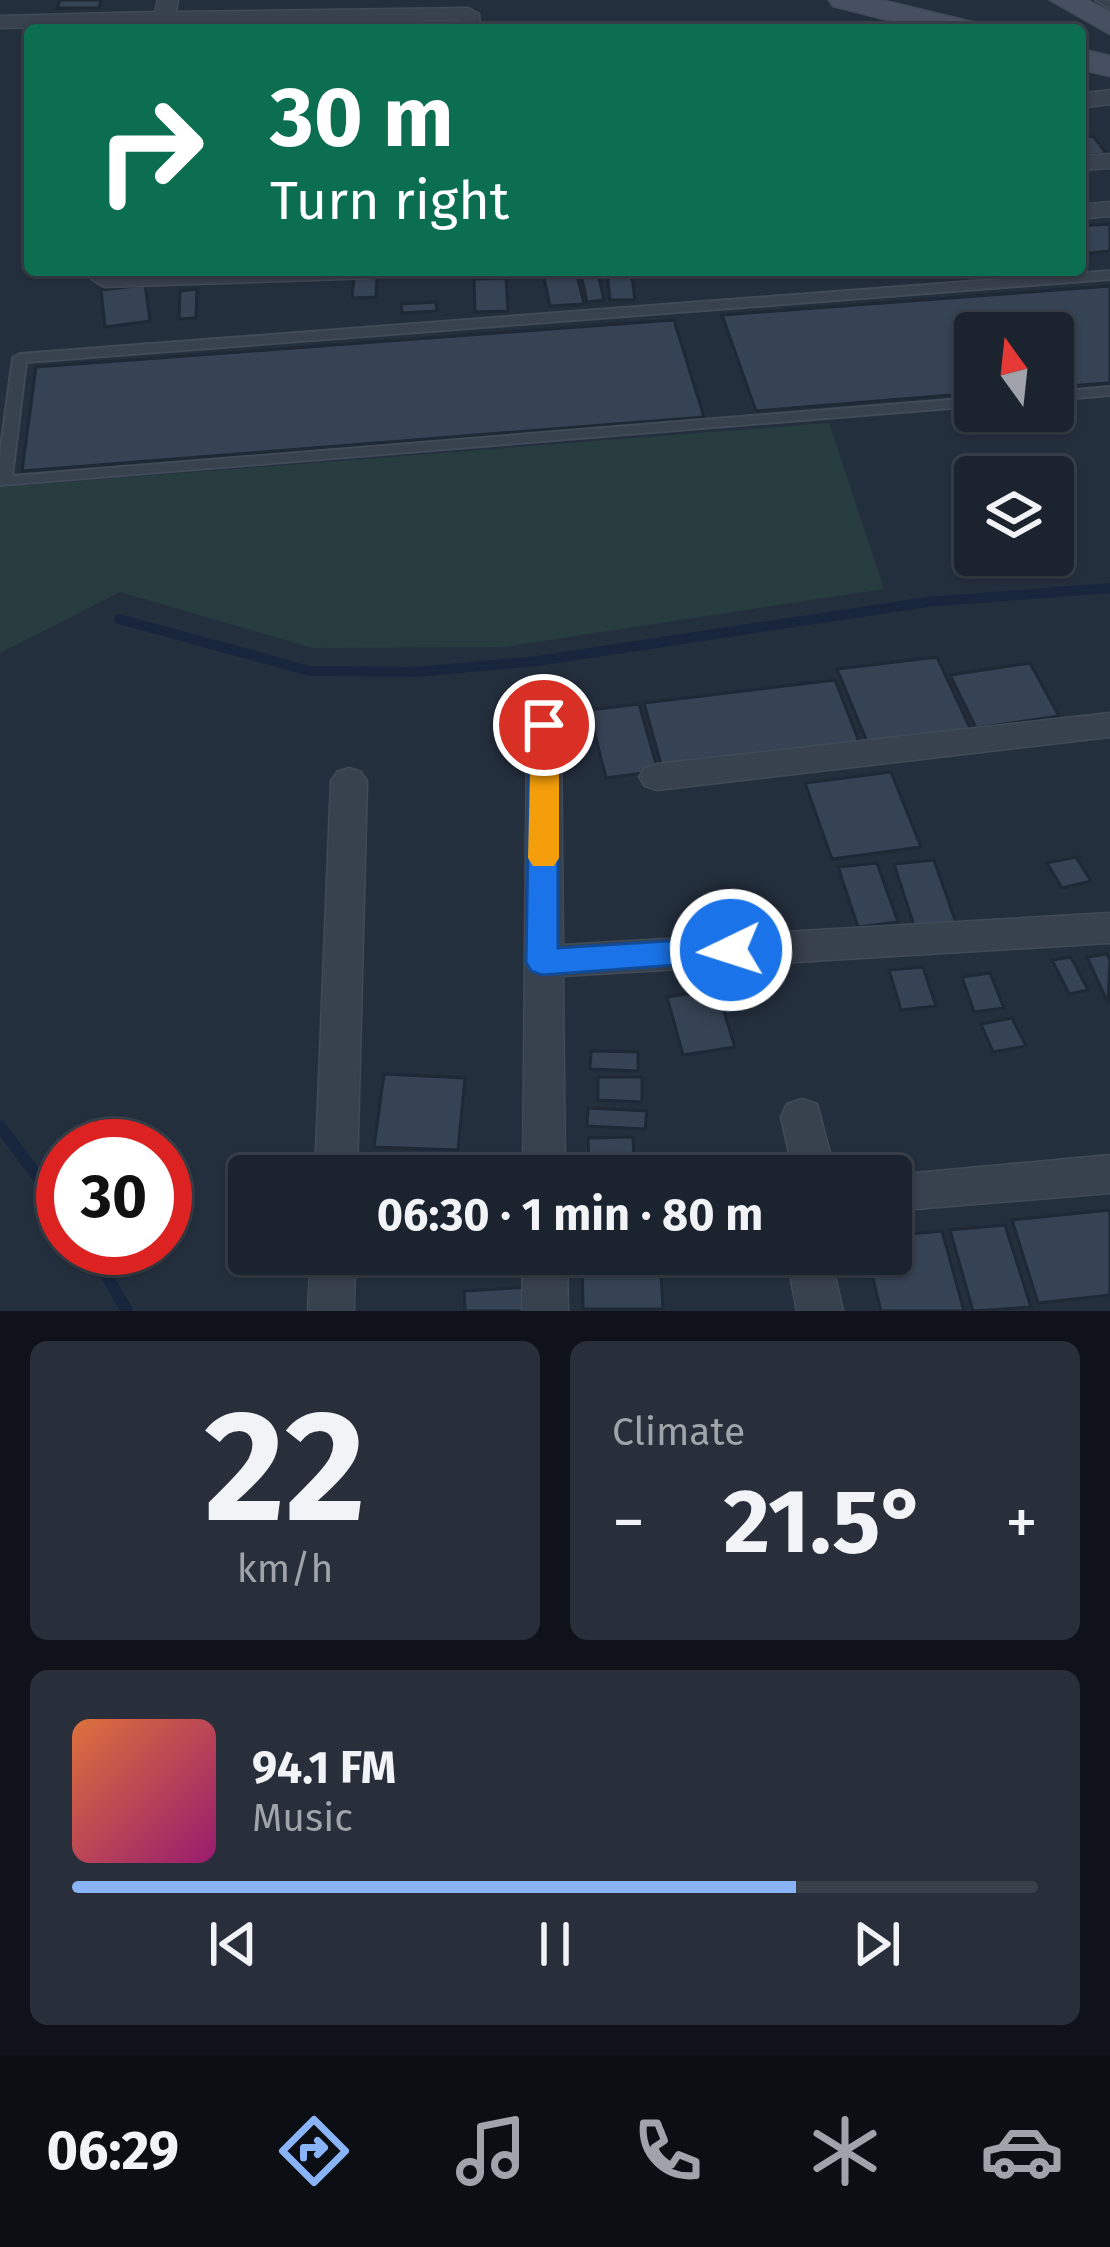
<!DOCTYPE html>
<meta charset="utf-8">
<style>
:root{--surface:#1b232e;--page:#282f3a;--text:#f1f3f6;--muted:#a0a4aa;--line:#39404a;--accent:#8ab4f8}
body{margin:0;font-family:"Fira Sans",sans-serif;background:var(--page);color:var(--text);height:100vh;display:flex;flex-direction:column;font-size:45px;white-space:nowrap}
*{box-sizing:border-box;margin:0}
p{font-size:39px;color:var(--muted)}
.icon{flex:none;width:66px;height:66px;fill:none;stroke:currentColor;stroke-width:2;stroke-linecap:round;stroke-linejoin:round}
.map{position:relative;height:1311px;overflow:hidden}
.panel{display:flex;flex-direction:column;gap:30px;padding:30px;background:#0f1319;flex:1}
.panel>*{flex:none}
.hud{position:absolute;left:24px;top:24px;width:1062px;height:252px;border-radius:12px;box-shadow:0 3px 9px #0004,0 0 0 3px var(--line);background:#0b6e4f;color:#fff;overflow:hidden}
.needle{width:78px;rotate:345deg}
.fabs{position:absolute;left:954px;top:312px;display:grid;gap:24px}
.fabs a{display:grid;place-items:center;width:120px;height:120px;border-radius:12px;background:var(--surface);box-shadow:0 3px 9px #0004,0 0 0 3px var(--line);font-size:60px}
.speed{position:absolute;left:36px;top:1119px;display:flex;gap:24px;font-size:60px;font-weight:700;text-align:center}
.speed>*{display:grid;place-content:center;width:156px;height:156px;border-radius:50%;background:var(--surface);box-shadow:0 3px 9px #0004,0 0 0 3px var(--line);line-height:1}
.speed .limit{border:18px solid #d22;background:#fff;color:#111}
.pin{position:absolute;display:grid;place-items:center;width:102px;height:102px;color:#fff;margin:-51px;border:6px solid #fff;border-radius:50%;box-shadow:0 3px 12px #0007}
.me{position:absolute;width:132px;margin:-66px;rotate:266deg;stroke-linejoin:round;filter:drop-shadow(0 0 9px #0008)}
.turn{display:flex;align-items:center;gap:42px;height:252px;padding:0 48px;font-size:54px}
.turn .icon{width:156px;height:156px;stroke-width:2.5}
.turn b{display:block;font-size:84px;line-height:102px}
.big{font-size:90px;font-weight:700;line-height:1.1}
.panel .tile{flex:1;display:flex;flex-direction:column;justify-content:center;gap:18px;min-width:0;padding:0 42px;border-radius:18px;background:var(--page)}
.panel .dial{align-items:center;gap:0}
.dial b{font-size:156px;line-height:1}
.song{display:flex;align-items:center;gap:36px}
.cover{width:144px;height:144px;border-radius:18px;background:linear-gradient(135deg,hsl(20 70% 55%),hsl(320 70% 35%))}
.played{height:12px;border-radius:6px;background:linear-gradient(90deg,var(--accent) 75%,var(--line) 75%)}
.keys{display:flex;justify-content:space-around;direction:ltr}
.heat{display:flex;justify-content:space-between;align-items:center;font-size:66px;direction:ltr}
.panel .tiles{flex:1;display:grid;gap:30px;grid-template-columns:1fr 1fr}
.tile:last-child{grid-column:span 2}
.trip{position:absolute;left:228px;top:1155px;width:684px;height:120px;border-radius:12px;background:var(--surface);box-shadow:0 3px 9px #0004,0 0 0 3px var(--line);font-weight:700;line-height:120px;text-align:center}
.tabs{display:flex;height:192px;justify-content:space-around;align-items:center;background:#0b0e12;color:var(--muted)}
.tabs .icon{width:84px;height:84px}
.tabs .selected{color:var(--accent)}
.tabs b{font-size:54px;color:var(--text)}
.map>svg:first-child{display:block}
</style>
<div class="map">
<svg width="1110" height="1311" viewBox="0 0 1110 1311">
<rect width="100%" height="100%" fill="#242f3e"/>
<path fill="#263c3f" d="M 829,423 L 884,589 L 503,647 L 313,648 L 120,592 L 0,653 L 0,487 Z"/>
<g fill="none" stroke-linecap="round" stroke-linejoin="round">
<path stroke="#17263c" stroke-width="10" d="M 119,619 L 310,671 L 417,672 L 537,661 L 927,602 L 1110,588"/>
<path stroke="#17263c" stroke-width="12" d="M 0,1126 L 63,1211
M 91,1248 L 127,1311"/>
</g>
<path fill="#364354" stroke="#1f2835" stroke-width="3" d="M 60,0 L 101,0 L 99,8 L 57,8 Z
M 1093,136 L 1107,154 L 1080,156 L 1080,137 Z
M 1110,224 L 1110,251 L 1080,254 L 1080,226 Z
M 631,270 L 635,300 L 610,300 L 607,271 Z
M 576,271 L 584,304 L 550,306 L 543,273 Z
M 598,273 L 604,300 L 587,302 L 581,274 Z
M 354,278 L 377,278 L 376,297 L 352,298 Z
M 506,278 L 508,311 L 475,312 L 474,279 Z
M 145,285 L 150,321 L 105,327 L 101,290 Z
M 1110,286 L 1110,383 L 1053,387 L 1053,333 L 975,333 L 975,393 L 756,411 L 722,315 Z
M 197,289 L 196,318 L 179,319 L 180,291 Z
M 436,302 L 437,311 L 402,313 L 401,304 Z
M 674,320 L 704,417 L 22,471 L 36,367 Z
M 937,657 L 971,730 L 868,744 L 837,669 Z
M 1030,663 L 1059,716 L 976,728 L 950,675 Z
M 835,680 L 860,744 L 662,768 L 644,703 Z
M 639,704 L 658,771 L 606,778 L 589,710 Z
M 891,772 L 921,847 L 832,859 L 805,783 Z
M 1076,857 L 1091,881 L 1062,888 L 1047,863 Z
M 934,860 L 960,934 L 918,938 L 894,864 Z
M 877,863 L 898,922 L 858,927 L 838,867 Z
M 1107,954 L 1110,960 L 1108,1003 L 1087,957 Z
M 1071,957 L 1088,990 L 1069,994 L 1052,960 Z
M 923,967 L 936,1006 L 901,1010 L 889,970 Z
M 990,973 L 1004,1008 L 974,1012 L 962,977 Z
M 717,989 L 735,1047 L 683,1055 L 667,997 Z
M 1012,1018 L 1026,1046 L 993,1052 L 981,1024 Z
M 591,1051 L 638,1052 L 638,1071 L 590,1069 Z
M 384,1074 L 465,1078 L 458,1150 L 374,1147 Z
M 598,1077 L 642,1077 L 642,1102 L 598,1100 Z
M 588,1108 L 647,1111 L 645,1129 L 587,1126 Z
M 633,1137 L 634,1163 L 589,1164 L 588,1138 Z
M 1110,1210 L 1110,1295 L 1038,1303 L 1012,1220 Z
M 1005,1225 L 1031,1307 L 973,1311 L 950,1230 Z
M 942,1231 L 964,1311 L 881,1311 L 867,1254 L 891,1254 L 891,1236 Z
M 582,1254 L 660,1254 L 663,1309 L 583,1309 Z
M 544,1286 L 545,1311 L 465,1311 L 464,1291 Z"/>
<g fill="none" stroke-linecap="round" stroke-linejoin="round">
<g stroke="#414a57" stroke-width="4">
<path id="lane" d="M 1096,0 L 1110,1 L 1110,8 Z
M 1110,271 L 1110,279 L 26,362 L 12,476 L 975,398 L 975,406 L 0,485 L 0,455 L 13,358 L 20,354 Z
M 1110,387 L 1110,395 L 1053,400 L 1053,392 Z"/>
</g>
<g stroke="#414a57" stroke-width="3">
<path id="street" d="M 158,0 L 178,0 L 176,12 L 468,8 L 479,14 L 480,30 L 458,30 L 458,20 L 173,24 L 172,30 L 150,30 L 152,25 L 0,28 L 0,16 L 155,12 Z
M 1110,90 L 1110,104 L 1080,108 L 1080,94 Z
M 1110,154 L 1110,168 L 1080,170 L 1080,156 Z
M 1110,202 L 1110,216 L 1080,219 L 1080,205 Z
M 140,270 L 388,270 L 375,278 L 104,287 L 91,279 L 104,271 Z
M 544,713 L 556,716 L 561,725 L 563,945 L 1110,913 L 1110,943 L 563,976 L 565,1176 L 523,1176 L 527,725 L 532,716 Z
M 1110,713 L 1110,737 L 657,790 L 645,786 L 639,777 L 645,768 L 657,764 Z
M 349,768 L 361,772 L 367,781 L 357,1176 L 315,1176 L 331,781 L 337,772 Z
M 802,1099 L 817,1104 L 836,1176 L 794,1176 L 781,1117 L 787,1104 Z
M 1110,1155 L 1110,1193 L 891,1211 L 891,1176 L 882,1176 Z
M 311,1254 L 355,1254 L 354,1311 L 308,1311 Z
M 523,1254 L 567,1254 L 568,1311 L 522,1311 Z
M 786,1254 L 830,1254 L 843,1311 L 797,1311 Z"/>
</g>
<g stroke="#414a57" stroke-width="3">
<path id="secondary" d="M 829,0 L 881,0 L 976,23 L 981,30 L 928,30 L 833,6 Z
M 1050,0 L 1087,0 L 1110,12 L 1110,34 Z
M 1080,49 L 1110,56 L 1110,76 L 1080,69 Z"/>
</g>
<path stroke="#3f5557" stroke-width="4.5" stroke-dasharray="6 6" stroke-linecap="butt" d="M 684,30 L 708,30"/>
<use href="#lane" fill="#38414e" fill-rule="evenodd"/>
<use href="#street" fill="#38414e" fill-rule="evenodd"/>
<use href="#secondary" fill="#465061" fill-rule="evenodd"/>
</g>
<path fill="#1a73e8" stroke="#114b97" stroke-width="3" d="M 544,715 L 558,725 L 558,948 L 731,937 L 743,941 L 747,950 L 743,960 L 542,975 L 531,971 L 526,962 L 530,725 Z"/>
<path fill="#f59e0b" d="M 544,762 L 559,773 L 559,858 L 554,866 L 533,866 L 528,858 L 530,773 Z"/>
</svg>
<div class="fabs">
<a><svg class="needle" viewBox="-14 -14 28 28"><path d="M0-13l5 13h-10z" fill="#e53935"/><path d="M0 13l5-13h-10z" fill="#a0a4aa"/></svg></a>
<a><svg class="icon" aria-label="layers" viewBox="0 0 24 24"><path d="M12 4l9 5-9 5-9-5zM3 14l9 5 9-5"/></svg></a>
</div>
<div class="speed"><div class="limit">30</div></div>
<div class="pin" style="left:544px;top:725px;background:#d93025"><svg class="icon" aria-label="arrive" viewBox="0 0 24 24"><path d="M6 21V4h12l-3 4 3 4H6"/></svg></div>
<svg class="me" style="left:731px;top:950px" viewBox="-20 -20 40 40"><circle r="17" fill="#1a73e8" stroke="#fff" stroke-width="3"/><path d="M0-11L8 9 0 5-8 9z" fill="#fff"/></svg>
<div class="trip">06:30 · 1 min · 80 m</div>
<div class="hud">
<div class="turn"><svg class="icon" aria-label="right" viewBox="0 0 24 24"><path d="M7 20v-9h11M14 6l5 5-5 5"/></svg><div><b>30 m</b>Turn right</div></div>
</div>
</div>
<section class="panel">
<div class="tiles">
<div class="tile dial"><b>22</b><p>km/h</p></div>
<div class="tile"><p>Climate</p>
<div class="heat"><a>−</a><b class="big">21.5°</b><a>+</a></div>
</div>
<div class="tile">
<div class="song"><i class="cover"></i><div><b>94.1 FM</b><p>Music</p></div></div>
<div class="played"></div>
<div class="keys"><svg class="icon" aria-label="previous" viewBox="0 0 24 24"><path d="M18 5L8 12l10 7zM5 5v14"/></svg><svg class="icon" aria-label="pause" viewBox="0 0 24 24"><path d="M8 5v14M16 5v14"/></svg><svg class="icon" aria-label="next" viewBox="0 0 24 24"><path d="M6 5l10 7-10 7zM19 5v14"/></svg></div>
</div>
</div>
</section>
<nav class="tabs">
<b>06:29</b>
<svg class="icon selected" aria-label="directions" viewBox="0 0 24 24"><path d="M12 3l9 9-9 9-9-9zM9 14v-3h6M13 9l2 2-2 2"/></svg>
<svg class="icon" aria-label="music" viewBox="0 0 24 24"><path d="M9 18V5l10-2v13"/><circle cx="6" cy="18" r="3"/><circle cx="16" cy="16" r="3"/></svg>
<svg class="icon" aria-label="phone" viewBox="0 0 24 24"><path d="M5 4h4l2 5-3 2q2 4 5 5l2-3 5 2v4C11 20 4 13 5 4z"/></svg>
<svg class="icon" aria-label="climate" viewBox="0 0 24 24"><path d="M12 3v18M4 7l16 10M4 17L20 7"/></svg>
<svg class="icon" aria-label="car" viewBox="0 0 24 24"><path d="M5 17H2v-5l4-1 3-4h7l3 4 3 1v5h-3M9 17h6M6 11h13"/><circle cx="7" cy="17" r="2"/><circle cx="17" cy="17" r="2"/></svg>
</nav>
